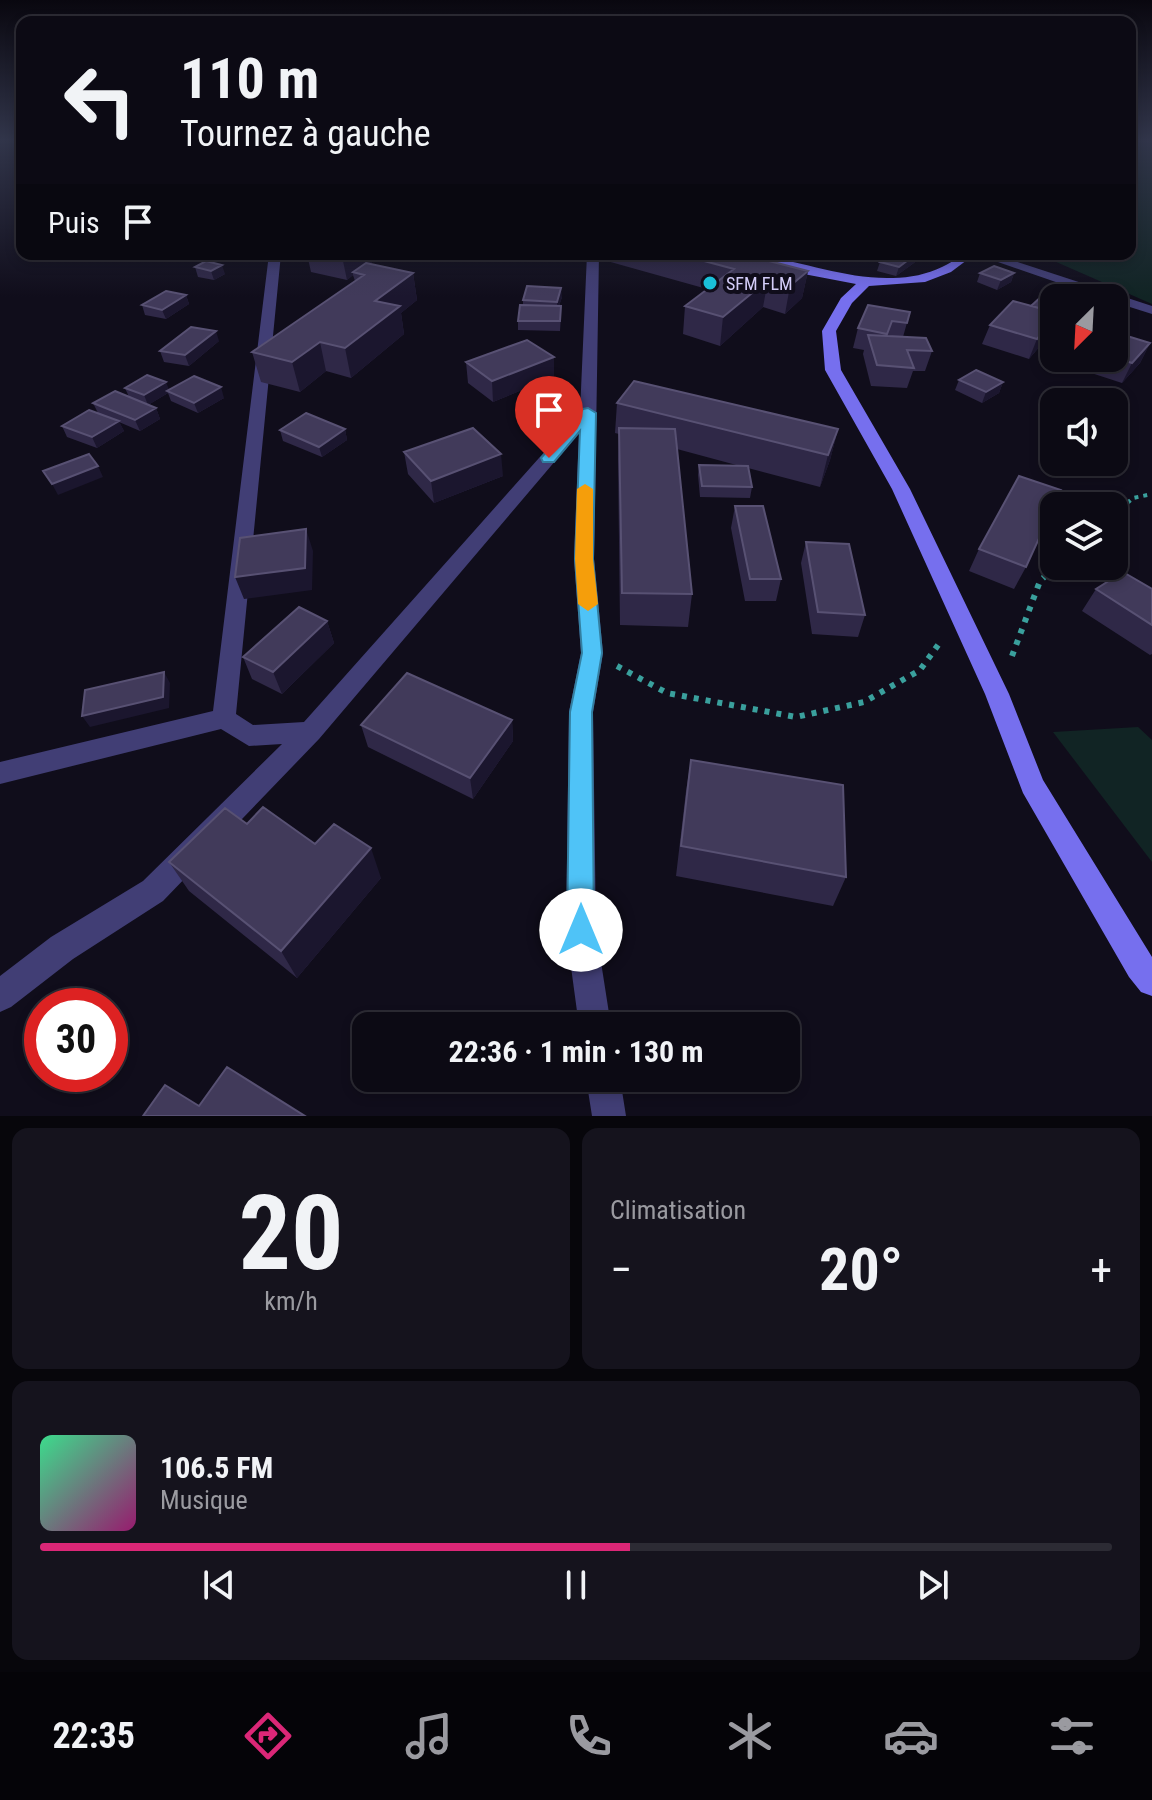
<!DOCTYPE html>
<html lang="fr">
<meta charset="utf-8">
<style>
:root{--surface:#0c0a14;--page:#15131d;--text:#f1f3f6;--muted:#9a9aa0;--line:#2c2b34;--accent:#db2777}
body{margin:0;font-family:"Roboto Condensed",sans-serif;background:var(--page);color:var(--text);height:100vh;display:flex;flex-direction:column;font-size:30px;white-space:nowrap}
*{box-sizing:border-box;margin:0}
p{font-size:26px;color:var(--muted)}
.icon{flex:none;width:44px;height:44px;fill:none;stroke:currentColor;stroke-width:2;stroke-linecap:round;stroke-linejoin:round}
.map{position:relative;height:1116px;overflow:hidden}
.sheet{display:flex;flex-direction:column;gap:12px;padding:12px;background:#07060b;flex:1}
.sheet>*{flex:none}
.banner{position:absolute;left:16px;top:16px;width:1120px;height:244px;border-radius:16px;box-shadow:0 4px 12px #0003,0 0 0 2px var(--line);background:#0c0a14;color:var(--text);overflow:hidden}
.needle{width:52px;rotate:204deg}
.buttons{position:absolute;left:1040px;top:284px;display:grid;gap:16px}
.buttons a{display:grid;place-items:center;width:88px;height:88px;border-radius:16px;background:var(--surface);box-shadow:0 4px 12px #0003,0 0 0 2px var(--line);font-size:40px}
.speed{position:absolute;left:24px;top:988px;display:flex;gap:16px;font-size:40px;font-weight:700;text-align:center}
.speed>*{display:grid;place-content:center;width:104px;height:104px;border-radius:50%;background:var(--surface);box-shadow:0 4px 12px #0003,0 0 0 2px var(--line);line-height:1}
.speed .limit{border:12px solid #d22;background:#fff;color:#111}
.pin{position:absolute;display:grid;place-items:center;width:68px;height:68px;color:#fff;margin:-82px -34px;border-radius:50% 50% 50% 0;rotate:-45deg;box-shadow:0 0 8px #0007}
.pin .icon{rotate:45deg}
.me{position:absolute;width:88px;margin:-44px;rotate:0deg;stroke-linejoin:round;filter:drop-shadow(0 0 6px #0008)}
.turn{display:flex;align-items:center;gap:28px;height:168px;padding:0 32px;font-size:36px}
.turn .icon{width:104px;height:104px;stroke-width:2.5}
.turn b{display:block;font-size:56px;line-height:68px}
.then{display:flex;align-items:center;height:76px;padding:0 32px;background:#0003;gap:16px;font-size:30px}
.big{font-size:60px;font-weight:700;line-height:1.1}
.sheet .widget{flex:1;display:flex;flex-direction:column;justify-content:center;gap:12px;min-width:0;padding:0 28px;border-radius:16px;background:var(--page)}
.sheet .dial{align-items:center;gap:0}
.dial b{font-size:104px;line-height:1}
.song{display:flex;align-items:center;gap:24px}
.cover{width:96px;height:96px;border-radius:12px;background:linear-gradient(135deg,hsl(150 70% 55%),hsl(320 70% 35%))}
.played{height:8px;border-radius:4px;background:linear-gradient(90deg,var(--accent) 55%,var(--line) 55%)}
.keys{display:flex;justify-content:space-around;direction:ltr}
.heat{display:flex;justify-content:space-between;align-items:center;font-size:44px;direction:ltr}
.sheet .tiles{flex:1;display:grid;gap:12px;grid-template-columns:1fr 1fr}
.widget:last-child{grid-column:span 2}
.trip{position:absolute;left:352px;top:1012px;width:448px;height:80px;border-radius:16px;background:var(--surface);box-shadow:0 4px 12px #0003,0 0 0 2px var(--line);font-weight:700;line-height:80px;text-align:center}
.tab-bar{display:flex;height:128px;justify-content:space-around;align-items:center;background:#050408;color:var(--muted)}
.tab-bar .icon{width:56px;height:56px}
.tab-bar .on{color:var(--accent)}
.tab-bar b{font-size:36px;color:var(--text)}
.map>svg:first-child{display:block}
</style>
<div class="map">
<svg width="1152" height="1116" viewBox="0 0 1152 1116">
<rect width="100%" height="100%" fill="#100d1b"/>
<path fill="#112424" d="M 1130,141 L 1152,141 L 1152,304 L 1038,254 L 1130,254 Z
M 1138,727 L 1152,740 L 1152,862 L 1053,732 Z"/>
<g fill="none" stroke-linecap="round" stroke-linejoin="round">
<path stroke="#3aa09d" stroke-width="4" stroke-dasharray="4 5" stroke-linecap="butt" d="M 1114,515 L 1133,498 L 1152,494
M 1052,570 L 1057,566"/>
<path stroke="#3aa09d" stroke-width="6" stroke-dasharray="5 7" stroke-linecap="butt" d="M 1012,656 L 1040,581 L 1054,568
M 617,666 L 667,693 L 796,717 L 864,702 L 920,670 L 941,641"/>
<path fill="#413e75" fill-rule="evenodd" d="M 269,254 L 281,254 L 236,714 L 253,725 L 304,722 L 580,412 L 587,254 L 599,254 L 594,559 L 603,653 L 593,712 L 596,930 L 611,1026 L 579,1026 L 566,930 L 569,712 L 581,653 L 574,559 L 579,433 L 319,739 L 163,901 L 73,959 L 11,1007 L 0,1012 L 0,976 L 51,937 L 143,881 L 282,744 L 249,746 L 221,729 L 0,784 L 0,762 L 213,711 Z
M 975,254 L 993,254 L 1152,306 L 1152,314 L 1114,302 L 1114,298 L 1102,298 Z
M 586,1078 L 620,1078 L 626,1116 L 592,1116 Z"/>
<path fill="#766fee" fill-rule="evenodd" d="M 734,254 C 788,254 838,280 893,278 C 910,278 927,274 942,267 C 955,261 960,254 975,254 L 951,272 L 925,282 L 869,286 L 852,303 L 836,331 L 841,370 L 910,489 L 1009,694 L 1043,780 L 1152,957 L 1152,996 L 1141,992 L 1129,977 L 1023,793 L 985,694 L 892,489 L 825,370 L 822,331 L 841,298 L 856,284 L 788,271 Z"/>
</g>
<path fill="#2f2847" d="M 307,254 L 379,254 L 380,257 L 369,264 L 413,273 L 417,300 L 401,313 L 404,334 L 351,378 L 326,371 L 300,392 L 261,382 L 252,352 L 355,281 L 353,275 L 347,280 L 311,272 Z
M 607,254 L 742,254 L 808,271 L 802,298 L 785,314 L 763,307 L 720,346 L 683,334 L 685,306 L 707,289 L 607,261 Z
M 812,254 L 841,254 L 833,260 Z
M 890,254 L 929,254 L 923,258 L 919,256 L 918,260 L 896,276 L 877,271 L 880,262 Z
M 195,267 L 225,274 L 214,280 L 198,277 Z
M 980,273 L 1014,273 L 1011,282 L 997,290 L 977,282 Z
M 186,295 L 189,304 L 166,319 L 145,315 L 142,305 Z
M 562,297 L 559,306 L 561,315 L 560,331 L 518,330 L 518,321 L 523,305 L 523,300 Z
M 1054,300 L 1054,328 L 1053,328 L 1051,333 L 1029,359 L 982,344 L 990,325 Z
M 910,312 L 903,337 L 932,351 L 925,371 L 913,371 L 907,388 L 871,386 L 863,354 L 864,350 L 853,348 L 858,328 Z
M 1114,332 L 1150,343 L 1140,363 L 1122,383 L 1082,370 L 1088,358 L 1114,358 Z
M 219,341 L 189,366 L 164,362 L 160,351 Z
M 466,362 L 554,377 L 493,402 L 468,383 Z
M 959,380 L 1003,382 L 999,393 L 982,403 L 955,390 Z
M 125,388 L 169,390 L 224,398 L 198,413 L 171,401 L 168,393 L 148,405 L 156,408 L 160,419 L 140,431 L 119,422 L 124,431 L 97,448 L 67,437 L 62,426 L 98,413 L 93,403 L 129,397 Z
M 617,403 L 838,429 L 830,460 L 820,487 L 748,468 L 752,487 L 750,498 L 700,497 L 698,475 L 699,465 L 740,466 L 677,449 L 692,594 L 688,627 L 620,625 L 618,459 L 619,434 L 615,433 Z
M 345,429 L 347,440 L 322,457 L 283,441 L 280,430 Z
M 404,452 L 503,476 L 434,503 L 408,474 Z
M 735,506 L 781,579 L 776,601 L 745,601 L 731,528 Z
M 806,542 L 865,615 L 858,637 L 812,634 L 801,563 Z
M 979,549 L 1026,567 L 1014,589 L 969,571 Z
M 1096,589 L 1152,589 L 1152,654 L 1150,655 L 1082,611 Z
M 327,621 L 334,643 L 282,694 L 252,679 L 243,657 Z
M 512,720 L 513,741 L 473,799 L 368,747 L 361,725 Z
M 691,760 L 846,877 L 833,906 L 676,876 L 686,791 Z
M 247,824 L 315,844 L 381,878 L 297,978 L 189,891 L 169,862 Z"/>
<path fill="#1b162e" d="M 354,254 L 379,254 L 380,257 L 356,273 L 353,272 L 353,275 L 347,280 L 343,261 Z
M 916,254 L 919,254 L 918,260 L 896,276 L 899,267 Z
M 222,265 L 225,274 L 214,280 L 211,271 Z
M 808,271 L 802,298 L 785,314 L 790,286 Z
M 413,273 L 417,300 L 401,313 L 404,334 L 351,378 L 345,348 L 375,301 Z
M 1014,273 L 1011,282 L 997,290 L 1001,280 Z
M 768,280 L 763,307 L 720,346 L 723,317 Z
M 561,288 L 562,297 L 557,312 L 557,302 Z
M 186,295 L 189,304 L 166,319 L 162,310 Z
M 1054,319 L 1054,325 L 1051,333 L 1029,359 L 1037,339 Z
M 216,331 L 219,341 L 189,366 L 185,355 Z
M 320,342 L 326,371 L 300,392 L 292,362 Z
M 1150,343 L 1140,363 L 1122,383 L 1132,363 Z
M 554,357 L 554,377 L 493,402 L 492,381 Z
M 166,382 L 170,392 L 167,391 L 168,393 L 148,405 L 144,395 Z
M 1003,382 L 999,393 L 982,403 L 986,392 Z
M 221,387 L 224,398 L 198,413 L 194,403 Z
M 156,408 L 160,419 L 140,431 L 135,420 Z
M 119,421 L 124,431 L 97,448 L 92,437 Z
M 345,429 L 347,440 L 322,457 L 319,447 Z
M 838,429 L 830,460 L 820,487 L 828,455 Z
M 501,454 L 503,476 L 434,503 L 431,481 Z
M 98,466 L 103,477 L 58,495 L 52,484 Z
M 306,529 L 313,551 L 312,590 L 244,599 L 235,577 Z
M 327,621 L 334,643 L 282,694 L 273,672 Z
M 164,672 L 170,683 L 169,708 L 90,727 L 82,716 Z
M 512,720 L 513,741 L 473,799 L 470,778 Z
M 371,848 L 381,878 L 297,978 L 281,951 Z"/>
<path fill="#413a5a" stroke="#585173" stroke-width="2" d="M 307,254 L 354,254 L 343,261 Z
M 678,254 L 742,254 L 808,271 L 790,286 L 768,280 L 723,317 L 685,306 L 734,269 Z
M 890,254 L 916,254 L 899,267 L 880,262 Z
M 206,261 L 222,265 L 211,271 L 195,267 Z
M 366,263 L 413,273 L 375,301 L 400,306 L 345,348 L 320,342 L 292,362 L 252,352 L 364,275 L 353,272 Z
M 994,266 L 1014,273 L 1001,280 L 980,273 Z
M 527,286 L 561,288 L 557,302 L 523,300 Z
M 166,291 L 186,295 L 162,310 L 142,305 Z
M 1042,296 L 1054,300 L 1054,312 L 1031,306 Z
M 1013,301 L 1054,312 L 1054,319 L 1037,339 L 990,325 Z
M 520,305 L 561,306 L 560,321 L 518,321 Z
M 868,305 L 910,312 L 907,323 L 892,321 L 887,334 L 858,328 Z
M 191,327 L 216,331 L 185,355 L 160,351 Z
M 1114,332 L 1150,343 L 1132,363 L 1114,357 Z
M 868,335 L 926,338 L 932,351 L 907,350 L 914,368 L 877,365 Z
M 527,340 L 554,357 L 492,381 L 466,362 Z
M 976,370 L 1003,382 L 986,392 L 959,380 Z
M 147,375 L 166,382 L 144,395 L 125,388 Z
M 194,376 L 221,387 L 194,403 L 167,391 Z
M 634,381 L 838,429 L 828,455 L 617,403 Z
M 115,391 L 156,408 L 135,420 L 93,403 Z
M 89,410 L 119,421 L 92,437 L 62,426 Z
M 306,413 L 345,429 L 319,447 L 280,430 Z
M 473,428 L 501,454 L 431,481 L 404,452 Z
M 619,428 L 675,429 L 692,594 L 622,593 Z
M 89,454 L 98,466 L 52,484 L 43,471 Z
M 699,465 L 748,466 L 752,487 L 702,486 Z
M 1019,476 L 1061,490 L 1026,567 L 979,549 Z
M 735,506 L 763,506 L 781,579 L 750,579 Z
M 306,529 L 305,568 L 235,577 L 240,538 Z
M 806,542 L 849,544 L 865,615 L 818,612 Z
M 1123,572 L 1152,589 L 1152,625 L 1096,589 Z
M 299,607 L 327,621 L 273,672 L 243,657 Z
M 164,672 L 163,697 L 82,716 L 85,690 Z
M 407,673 L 512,720 L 470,778 L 361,725 Z
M 691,760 L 843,785 L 846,877 L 681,846 Z
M 263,807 L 315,844 L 334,824 L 371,848 L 281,951 L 169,862 L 225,808 L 247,824 Z
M 227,1067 L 305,1116 L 143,1116 L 165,1085 L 199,1106 Z"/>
<linearGradient id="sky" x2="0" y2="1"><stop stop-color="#09070f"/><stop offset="0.47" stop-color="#31354a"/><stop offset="1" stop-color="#31354a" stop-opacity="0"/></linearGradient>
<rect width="1152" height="297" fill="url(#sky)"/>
<path fill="#4fc3f7" stroke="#337fa1" stroke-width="2" d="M 588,408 L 596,413 L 593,559 L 602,653 L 592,712 L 594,930 L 590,939 L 581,943 L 571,939 L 567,930 L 570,712 L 582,653 L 575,559 L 580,431 L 554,462 L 543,462 L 541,458 L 583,409 Z"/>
<path fill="#f59e0b" d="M 585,484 L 593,489 L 593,559 L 598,604 L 588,611 L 578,604 L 575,559 L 577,489 Z"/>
<circle fill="#1ac0d9" stroke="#100d1b" stroke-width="3" cx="710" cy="283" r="8"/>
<g text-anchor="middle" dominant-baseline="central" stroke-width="8" stroke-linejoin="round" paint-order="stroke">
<g font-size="18" fill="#d4cdf9" stroke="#100d1b" text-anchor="start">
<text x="726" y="283">SFM FLM</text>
</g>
</g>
</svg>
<div class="buttons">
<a><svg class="needle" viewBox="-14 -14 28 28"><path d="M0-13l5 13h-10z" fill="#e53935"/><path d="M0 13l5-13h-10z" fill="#9a9aa0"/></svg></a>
<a><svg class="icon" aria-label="sound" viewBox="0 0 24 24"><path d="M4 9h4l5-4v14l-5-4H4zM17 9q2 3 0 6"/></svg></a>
<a><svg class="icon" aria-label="layers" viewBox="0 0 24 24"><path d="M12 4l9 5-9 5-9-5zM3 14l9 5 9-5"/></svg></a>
</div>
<div class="speed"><div class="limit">30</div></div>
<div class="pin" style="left:549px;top:458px;background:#d93025"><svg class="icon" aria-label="arrive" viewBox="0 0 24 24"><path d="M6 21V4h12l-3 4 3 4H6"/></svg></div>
<svg class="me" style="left:581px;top:930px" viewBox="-20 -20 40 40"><circle r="19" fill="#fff"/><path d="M0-13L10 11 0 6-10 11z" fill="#4fc3f7"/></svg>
<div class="trip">22:36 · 1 min · 130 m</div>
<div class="banner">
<div class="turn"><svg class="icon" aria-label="left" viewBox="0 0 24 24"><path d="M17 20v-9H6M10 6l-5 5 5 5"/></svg><div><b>110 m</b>Tournez à gauche</div></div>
<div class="then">Puis<svg class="icon" aria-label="arrive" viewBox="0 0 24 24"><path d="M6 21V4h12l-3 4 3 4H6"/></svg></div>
</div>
</div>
<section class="sheet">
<div class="tiles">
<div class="widget dial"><b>20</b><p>km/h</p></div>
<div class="widget"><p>Climatisation</p>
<div class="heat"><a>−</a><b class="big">20°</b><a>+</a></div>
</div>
<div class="widget">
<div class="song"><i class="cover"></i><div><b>106.5 FM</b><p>Musique</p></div></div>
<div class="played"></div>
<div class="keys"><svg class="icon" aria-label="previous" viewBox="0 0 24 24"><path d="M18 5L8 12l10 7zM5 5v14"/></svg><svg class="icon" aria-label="pause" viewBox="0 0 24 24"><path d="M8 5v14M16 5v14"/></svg><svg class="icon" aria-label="next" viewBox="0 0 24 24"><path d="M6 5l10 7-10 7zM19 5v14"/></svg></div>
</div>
</div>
</section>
<nav class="tab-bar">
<b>22:35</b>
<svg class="icon on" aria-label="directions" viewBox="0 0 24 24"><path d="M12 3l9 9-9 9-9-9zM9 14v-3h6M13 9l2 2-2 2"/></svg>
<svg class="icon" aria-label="music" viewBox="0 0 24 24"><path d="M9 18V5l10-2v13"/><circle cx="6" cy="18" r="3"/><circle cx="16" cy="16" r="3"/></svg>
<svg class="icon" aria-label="phone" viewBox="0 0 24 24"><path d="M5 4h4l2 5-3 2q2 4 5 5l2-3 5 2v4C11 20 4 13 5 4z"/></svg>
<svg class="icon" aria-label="climate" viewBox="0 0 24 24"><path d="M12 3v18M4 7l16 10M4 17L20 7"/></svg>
<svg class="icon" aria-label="car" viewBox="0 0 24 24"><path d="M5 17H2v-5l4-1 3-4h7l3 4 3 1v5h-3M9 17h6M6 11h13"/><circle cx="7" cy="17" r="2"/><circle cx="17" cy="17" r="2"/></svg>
<svg class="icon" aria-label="filters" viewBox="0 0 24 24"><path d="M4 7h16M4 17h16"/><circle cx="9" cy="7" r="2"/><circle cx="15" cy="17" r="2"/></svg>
</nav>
